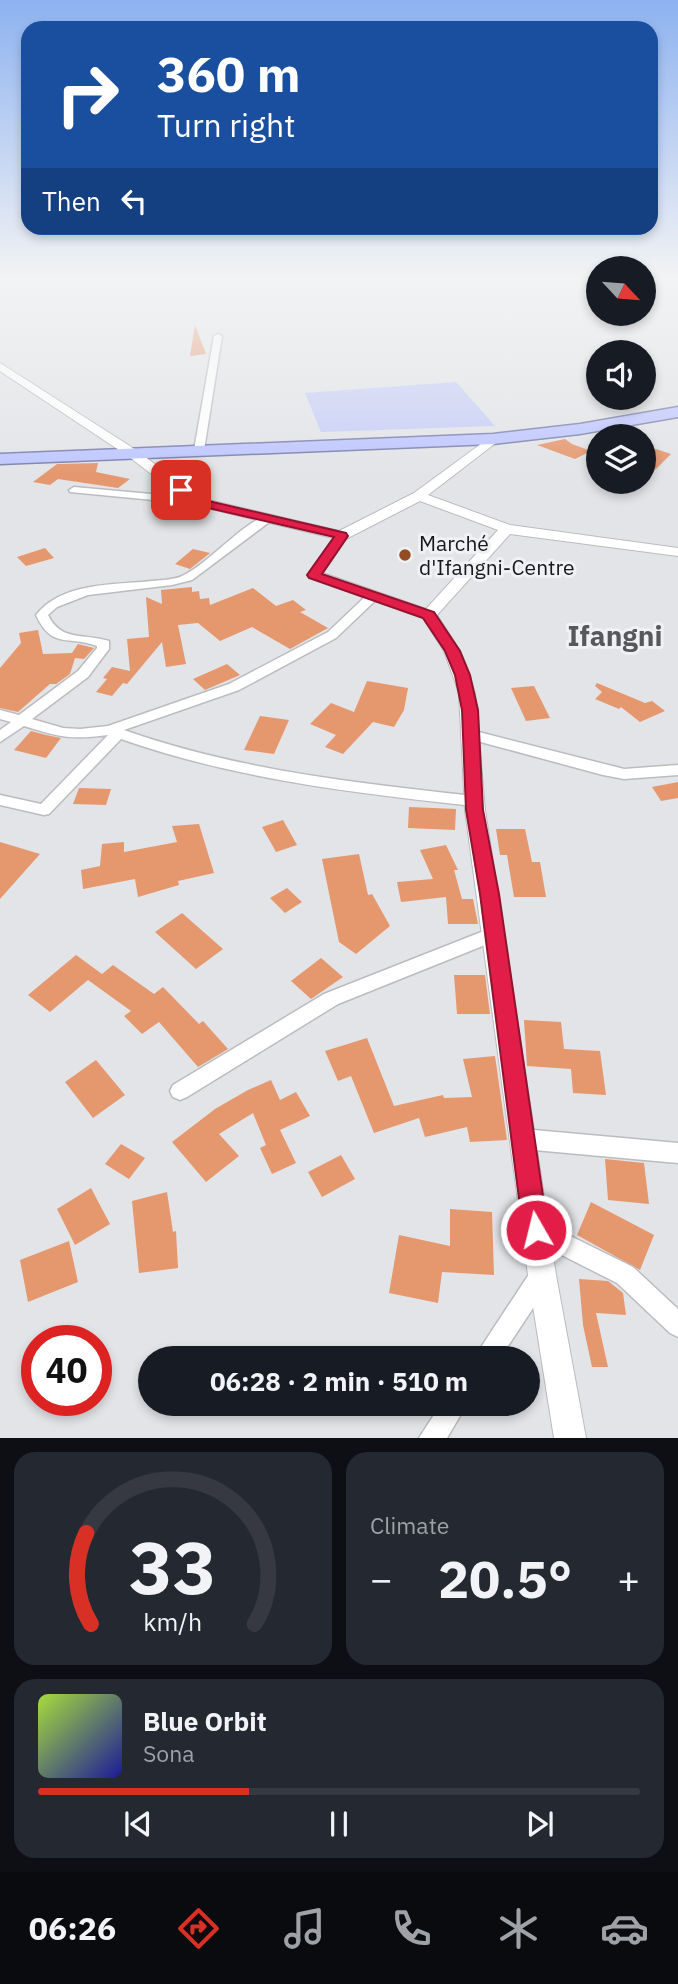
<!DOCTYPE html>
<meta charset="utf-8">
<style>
:root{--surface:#171b24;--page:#242831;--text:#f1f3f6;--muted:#9ea1a6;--line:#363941;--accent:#d93025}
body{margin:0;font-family:"IBM Plex Sans",sans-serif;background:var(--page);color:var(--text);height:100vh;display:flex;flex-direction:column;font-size:26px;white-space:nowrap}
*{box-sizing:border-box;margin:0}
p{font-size:23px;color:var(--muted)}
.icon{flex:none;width:38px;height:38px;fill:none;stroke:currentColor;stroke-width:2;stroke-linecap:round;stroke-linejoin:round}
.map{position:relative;height:1438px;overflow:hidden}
.sheet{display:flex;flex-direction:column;gap:14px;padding:14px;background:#0d0f14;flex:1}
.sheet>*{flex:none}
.hud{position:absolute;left:21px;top:21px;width:637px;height:214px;border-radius:21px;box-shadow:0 4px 10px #0003;background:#1a4fa0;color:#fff;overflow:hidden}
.needle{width:46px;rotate:116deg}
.fabs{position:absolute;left:586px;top:256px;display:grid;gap:14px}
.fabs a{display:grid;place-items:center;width:70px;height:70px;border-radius:50%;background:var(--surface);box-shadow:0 4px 10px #0003;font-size:35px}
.speed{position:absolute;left:21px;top:1325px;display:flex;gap:14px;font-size:35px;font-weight:700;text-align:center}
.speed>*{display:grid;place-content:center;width:91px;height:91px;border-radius:50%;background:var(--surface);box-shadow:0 4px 10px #0003;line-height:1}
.speed .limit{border:10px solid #d22;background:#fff;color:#111}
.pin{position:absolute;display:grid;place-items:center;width:60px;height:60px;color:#fff;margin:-30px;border-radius:14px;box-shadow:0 4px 10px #0006}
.me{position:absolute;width:77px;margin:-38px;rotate:352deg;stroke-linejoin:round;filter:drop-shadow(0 0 5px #0008)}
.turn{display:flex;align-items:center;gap:24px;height:147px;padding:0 21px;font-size:32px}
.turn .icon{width:91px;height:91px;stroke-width:2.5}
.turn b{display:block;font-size:49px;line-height:60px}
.then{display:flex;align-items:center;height:66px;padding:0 21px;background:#0003;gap:14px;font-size:26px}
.big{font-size:52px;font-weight:700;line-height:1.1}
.sheet .card{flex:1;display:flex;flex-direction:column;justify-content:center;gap:10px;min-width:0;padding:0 24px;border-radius:21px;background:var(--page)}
.sheet .dial{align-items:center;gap:0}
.dial svg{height:182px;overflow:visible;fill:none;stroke:var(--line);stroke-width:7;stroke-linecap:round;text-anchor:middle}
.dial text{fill:var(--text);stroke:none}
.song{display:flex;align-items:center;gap:21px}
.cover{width:84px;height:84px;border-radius:10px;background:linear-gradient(135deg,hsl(80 70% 55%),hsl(240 70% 35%))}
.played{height:7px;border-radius:4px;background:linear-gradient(90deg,var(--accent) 35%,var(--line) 35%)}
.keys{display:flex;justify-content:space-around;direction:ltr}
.heat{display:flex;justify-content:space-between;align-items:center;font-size:38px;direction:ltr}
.sheet .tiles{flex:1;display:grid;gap:14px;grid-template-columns:1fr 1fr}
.card:last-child{grid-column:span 2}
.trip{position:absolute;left:138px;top:1346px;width:402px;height:70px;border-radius:35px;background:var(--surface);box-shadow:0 4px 10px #0003;font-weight:700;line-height:70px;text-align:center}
.dock{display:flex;height:112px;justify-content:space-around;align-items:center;background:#090b0e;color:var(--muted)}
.dock .icon{width:49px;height:49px}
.dock .on{color:var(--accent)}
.dock b{font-size:32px;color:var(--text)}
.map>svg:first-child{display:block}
</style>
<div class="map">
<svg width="678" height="1438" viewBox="0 0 678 1438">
<rect width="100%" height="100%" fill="#e3e4e7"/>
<path fill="#c6cdf7" d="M 456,382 L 495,426 L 321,432 L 305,393 Z"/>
<path fill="#e5976e" d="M 195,325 L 206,354 L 190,356 Z
M 565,439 L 572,444 L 591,451 L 575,459 L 537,445 Z
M 644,445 L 671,454 L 644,481 Z
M 98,463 L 96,472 L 130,479 L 118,488 L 58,479 L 50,485 L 33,482 L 57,464 Z
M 45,548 L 54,558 L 26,566 L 17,557 Z
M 193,549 L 210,553 L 190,569 L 175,564 Z
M 192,587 L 192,592 L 199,591 L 200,599 L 209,598 L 210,605 L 253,588 L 276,606 L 293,600 L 306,610 L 300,612 L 328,628 L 290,649 L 252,627 L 220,641 L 198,623 L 178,625 L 186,664 L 166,667 L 162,642 L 127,684 L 123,683 L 112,696 L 96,692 L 107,679 L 103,678 L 112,667 L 130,671 L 127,639 L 149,637 L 146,597 L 162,604 L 161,590 Z
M 38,630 L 43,654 L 72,653 L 78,644 L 94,648 L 84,659 L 75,658 L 70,674 L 56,684 L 50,684 L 18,712 L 0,708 L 0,668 L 21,643 L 19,633 Z
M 227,664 L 240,675 L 205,690 L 193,679 Z
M 367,681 L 408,688 L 404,710 L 394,727 L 373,722 L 343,754 L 325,747 L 336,735 L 310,724 L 331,703 L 354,712 Z
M 597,683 L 645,703 L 652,701 L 665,711 L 640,722 L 621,707 L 619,709 L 595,699 L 602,692 L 595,686 Z
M 534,686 L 550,718 L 526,721 L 511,688 Z
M 260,716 L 289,720 L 274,754 L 244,750 Z
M 31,731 L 46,735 L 61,738 L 46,758 L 14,750 Z
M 678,782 L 678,798 L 661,801 L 652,787 Z
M 79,788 L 111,789 L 106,805 L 73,804 Z
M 409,807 L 456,809 L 455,830 L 408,828 Z
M 283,820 L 297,845 L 276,852 L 262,827 Z
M 199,824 L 214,873 L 178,881 L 179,885 L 138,897 L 135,879 L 83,889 L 81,870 L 100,866 L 102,844 L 124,842 L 124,852 L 177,842 L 172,826 Z
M 496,829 L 525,829 L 532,862 L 540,862 L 546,897 L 514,897 L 507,855 L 500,855 Z
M 0,842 L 40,854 L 0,899 Z
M 446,845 L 458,870 L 454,870 L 462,899 L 473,899 L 478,924 L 448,924 L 446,897 L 401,902 L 397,882 L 433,879 L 420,850 Z
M 359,854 L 368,895 L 372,894 L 390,926 L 356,954 L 339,942 L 322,859 Z
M 287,888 L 302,902 L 285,913 L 270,898 Z
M 182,913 L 223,949 L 196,969 L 155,932 Z
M 76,955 L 102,974 L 113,965 L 154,994 L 163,987 L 199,1024 L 203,1021 L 228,1049 L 198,1067 L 159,1022 L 142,1034 L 124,1016 L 131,1011 L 88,980 L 50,1012 L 28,995 Z
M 321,958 L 343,977 L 311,999 L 291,981 Z
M 454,975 L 485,975 L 490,1014 L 457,1014 Z
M 524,1020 L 561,1022 L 564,1049 L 600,1051 L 606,1095 L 573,1093 L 571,1069 L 527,1066 Z
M 367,1038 L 394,1106 L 443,1095 L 444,1098 L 472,1097 L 463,1059 L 495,1056 L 507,1140 L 470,1142 L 467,1127 L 425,1137 L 419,1118 L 374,1133 L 351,1076 L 338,1081 L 325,1051 Z
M 96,1060 L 125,1095 L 93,1118 L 65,1082 Z
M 271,1080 L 280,1100 L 296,1092 L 310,1116 L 280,1130 L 296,1163 L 272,1174 L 260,1148 L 266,1145 L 253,1113 L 219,1134 L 239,1156 L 206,1182 L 172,1142 L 215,1109 L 248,1090 Z
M 121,1144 L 145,1158 L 129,1179 L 105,1164 Z
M 341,1155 L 355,1179 L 322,1197 L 308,1172 Z
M 605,1159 L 644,1163 L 649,1204 L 608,1200 Z
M 91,1188 L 110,1224 L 75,1245 L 57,1209 Z
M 167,1192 L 173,1232 L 176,1231 L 178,1268 L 139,1273 L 132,1201 Z
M 591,1202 L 654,1235 L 640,1270 L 577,1235 Z
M 450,1209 L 492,1212 L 494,1275 L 442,1272 L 438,1303 L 389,1293 L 399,1235 L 450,1246 Z
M 69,1241 L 78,1282 L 28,1302 L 20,1260 Z
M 579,1279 L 608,1281 L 623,1293 L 626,1315 L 596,1313 L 608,1367 L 592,1367 L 583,1325 Z"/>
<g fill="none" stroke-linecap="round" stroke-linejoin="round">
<g stroke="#bbbcbf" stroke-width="3">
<path id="minor" d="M 218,334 L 222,336 L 204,450 L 199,453 L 194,450 L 214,336 Z
M 74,487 L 195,498 L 200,501 L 195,504 L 70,492 L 69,490 Z
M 268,515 L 272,516 L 272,520 L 192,580 L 172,585 L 88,595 L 57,607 L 48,615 C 61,642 84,633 109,641 L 109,649 L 88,677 L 32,719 L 63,728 L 80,729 L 108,726 L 229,684 L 328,632 L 369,593 L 373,592 L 379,596 L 377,599 L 336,638 L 239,690 L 124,730 C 237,770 355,783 474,796 L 479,797 L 482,801 L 479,805 L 474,806 C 354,793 235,779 121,739 L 49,814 L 44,815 L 0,805 L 0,795 L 41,804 L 108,735 C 70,740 60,737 24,726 L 0,742 L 0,730 L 11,722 L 0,719 L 0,710 L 19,715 L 78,671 L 97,648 L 97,646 C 68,635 52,650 36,615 C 62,582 114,585 152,581 C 162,580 175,580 184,575 C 212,561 239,525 268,515 Z
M 471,730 L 624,769 L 678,765 L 678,775 L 624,779 L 603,775 L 466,738 L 464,735 Z
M 494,927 L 500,929 L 503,934 L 500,939 L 338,1004 L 187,1097 L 180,1100 L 173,1097 L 170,1091 L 173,1085 L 324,994 Z
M 523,1129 L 678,1143 L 678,1163 L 523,1149 L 516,1146 L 513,1139 L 516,1132 Z
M 536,1219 L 633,1267 L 678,1309 L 678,1337 L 670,1333 L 617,1283 L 528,1238 L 525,1230 L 528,1222 Z
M 541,1265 L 549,1268 L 552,1276 L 549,1284 L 500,1358 L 474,1358 L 533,1268 Z
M 441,1404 L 467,1404 L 447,1438 L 419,1438 Z"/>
</g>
<g stroke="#bbbcbf" stroke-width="2">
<path id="tertiary" d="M 0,363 L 136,450 L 200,498 L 339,531 L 414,493 L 493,435 L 497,436 L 497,442 L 428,495 L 510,525 L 678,548 L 678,556 L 510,534 L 437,615 L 460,651 L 475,693 L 485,810 L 556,1275 L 586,1438 L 554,1438 L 528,1275 L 465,810 L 459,693 L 444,651 L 423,618 L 309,578 L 307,575 L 333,538 L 190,504 L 128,456 L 0,371 ZM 420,501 L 498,530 L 426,609 L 323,573 L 346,539 Z"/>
</g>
<g stroke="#7a80ae" stroke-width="3">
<path id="trunk" d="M 678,407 L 678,417 L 580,434 L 493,444 L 0,464 L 0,454 L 493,434 L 580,424 Z"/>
</g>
<use href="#minor" fill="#fff" fill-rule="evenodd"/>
<use href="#tertiary" fill="#fff" fill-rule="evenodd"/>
<use href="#trunk" fill="#bec6ff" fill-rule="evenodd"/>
</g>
<linearGradient id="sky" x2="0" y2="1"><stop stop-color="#8db2f0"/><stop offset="0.58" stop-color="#f2f3f4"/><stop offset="1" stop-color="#f2f3f4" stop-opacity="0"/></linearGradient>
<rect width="678" height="477" fill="url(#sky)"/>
<path fill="#e11d48" stroke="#92132f" stroke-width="2" d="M 181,487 L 200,499 L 346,533 L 348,536 L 322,574 L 434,612 L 460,651 L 470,675 L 478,710 L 483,810 L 499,894 L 548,1230 L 544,1239 L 536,1242 L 527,1239 L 523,1230 L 480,894 L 466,810 L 462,710 L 455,675 L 445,651 L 423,618 L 309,578 L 307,575 L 334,537 L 191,504 L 175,490 Z"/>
<circle fill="#924d24" stroke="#f0f1f4" stroke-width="2.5" cx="405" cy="555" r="7"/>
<g text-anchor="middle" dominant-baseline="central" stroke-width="6" stroke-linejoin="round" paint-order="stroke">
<g font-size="21" fill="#181819" stroke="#f0f1f4" text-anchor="start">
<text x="419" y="543">Marché<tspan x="419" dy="24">d'Ifangni-Centre</tspan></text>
</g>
<g font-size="28" font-weight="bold" fill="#57585a" stroke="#f0f1f4">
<text x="615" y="635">Ifangni</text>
</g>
</g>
</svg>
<div class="fabs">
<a><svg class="needle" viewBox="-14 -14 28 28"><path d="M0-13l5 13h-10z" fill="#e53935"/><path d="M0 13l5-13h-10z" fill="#9ea1a6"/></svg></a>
<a><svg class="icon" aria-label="sound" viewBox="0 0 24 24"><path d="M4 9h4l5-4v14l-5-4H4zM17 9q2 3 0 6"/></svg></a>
<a><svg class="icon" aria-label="layers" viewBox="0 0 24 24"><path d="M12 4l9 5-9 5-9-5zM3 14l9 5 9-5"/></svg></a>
</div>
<div class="speed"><div class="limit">40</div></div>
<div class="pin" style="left:181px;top:490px;background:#d93025"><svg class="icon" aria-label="arrive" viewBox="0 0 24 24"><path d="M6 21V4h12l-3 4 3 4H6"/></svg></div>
<svg class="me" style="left:536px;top:1230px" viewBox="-20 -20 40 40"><circle r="17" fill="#e11d48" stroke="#fff" stroke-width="3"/><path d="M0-11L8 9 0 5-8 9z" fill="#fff"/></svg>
<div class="trip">06:28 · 2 min · 510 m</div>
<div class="hud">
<div class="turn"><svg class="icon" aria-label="right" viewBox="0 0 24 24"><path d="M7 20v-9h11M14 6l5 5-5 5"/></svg><div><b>360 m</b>Turn right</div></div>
<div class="then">Then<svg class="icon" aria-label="left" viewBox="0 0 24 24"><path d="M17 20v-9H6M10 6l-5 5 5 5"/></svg></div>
</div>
</div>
<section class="sheet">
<div class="tiles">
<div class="card dial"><svg viewBox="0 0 100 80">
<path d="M14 69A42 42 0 1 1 86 69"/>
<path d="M14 69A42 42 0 0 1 12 29" stroke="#d93025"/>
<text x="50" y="56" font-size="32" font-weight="700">33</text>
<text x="50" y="72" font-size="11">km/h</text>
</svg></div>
<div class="card"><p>Climate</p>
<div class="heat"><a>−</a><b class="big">20.5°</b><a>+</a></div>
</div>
<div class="card">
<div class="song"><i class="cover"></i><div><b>Blue Orbit</b><p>Sona</p></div></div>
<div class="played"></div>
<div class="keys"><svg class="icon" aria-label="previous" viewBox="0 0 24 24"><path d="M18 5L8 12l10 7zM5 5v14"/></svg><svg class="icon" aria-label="pause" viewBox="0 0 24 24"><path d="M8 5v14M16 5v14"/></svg><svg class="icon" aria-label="next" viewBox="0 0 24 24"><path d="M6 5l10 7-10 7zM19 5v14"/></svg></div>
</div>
</div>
</section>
<nav class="dock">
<b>06:26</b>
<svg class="icon on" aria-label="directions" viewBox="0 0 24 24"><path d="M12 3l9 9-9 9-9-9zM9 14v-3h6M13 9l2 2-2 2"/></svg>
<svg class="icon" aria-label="music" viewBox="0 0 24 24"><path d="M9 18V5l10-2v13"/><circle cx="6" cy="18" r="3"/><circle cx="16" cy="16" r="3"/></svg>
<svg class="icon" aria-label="phone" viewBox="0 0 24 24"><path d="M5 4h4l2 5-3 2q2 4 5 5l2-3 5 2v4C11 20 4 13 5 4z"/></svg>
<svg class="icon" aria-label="climate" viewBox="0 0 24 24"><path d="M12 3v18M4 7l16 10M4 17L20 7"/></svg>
<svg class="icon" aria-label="car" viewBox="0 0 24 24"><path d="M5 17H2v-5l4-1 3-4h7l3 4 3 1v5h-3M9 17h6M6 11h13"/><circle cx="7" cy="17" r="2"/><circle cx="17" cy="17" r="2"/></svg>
</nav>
